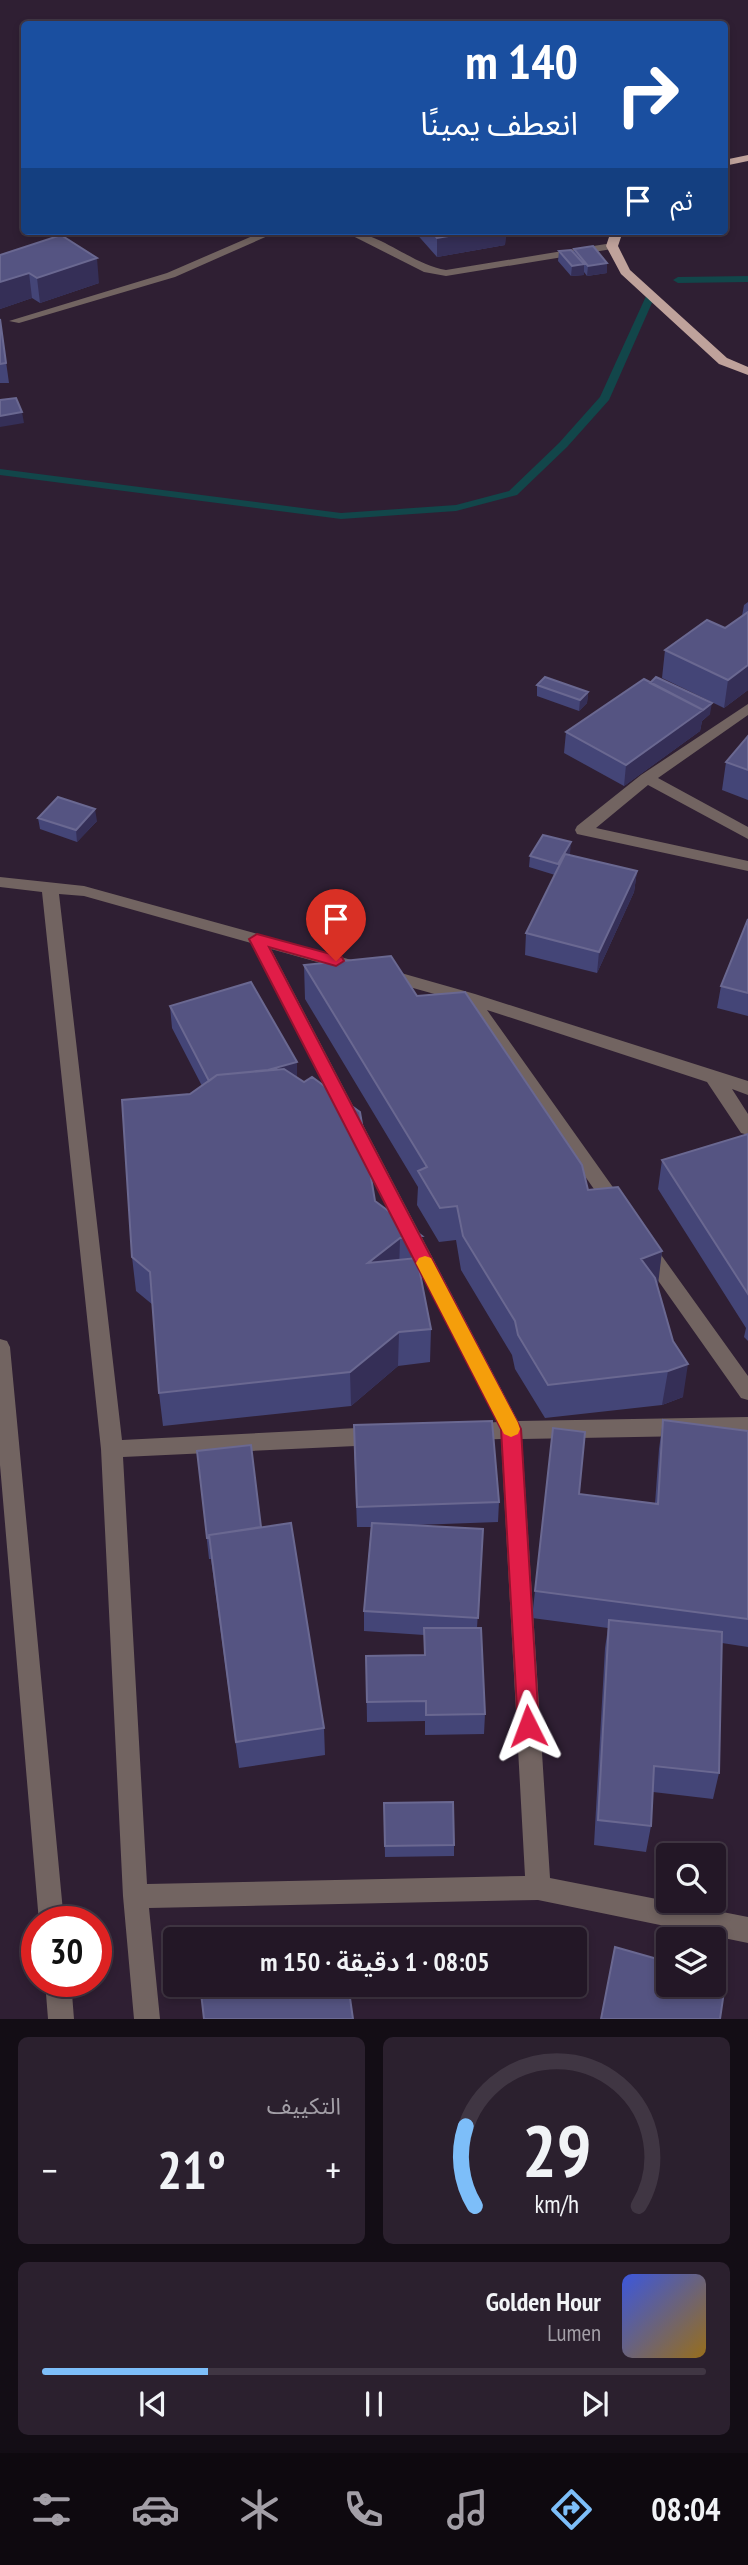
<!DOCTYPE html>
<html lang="ar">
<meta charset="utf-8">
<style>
:root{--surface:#231726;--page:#2b202e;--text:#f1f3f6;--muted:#a39fa7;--line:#403643;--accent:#7dbef9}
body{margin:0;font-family:"PT Sans Narrow","Noto Sans Arabic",sans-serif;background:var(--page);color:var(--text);direction:rtl;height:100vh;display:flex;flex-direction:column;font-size:26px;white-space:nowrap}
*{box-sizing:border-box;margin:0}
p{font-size:23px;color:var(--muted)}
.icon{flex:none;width:38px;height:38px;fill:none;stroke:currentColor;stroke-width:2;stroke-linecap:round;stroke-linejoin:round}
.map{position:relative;height:2019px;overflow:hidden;direction:ltr}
.drawer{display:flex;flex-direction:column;gap:18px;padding:18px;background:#130d15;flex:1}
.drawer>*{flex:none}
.banner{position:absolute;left:21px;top:21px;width:707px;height:214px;border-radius:7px;box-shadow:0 4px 10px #0003,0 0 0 2px var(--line);direction:rtl;background:#1a4fa0;color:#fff;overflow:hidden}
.tools{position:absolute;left:656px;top:1843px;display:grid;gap:14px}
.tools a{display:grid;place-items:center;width:70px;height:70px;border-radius:7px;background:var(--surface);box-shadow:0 4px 10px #0003,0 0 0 2px var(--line);font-size:35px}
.speed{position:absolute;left:21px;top:1906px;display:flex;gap:14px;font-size:35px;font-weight:700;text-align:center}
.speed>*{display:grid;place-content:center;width:91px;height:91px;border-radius:50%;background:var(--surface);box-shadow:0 4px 10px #0003,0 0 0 2px var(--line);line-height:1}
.speed .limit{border:10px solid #d22;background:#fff;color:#111}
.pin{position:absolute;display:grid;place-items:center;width:60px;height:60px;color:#fff;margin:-72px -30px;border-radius:50% 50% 50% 0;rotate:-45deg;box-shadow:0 0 7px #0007}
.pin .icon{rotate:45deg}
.me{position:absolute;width:77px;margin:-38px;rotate:357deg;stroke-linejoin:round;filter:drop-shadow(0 0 5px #0008)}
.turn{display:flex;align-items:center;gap:24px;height:147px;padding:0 35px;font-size:32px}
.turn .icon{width:91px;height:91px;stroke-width:2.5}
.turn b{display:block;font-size:49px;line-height:60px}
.then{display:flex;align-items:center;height:66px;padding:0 35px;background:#0003;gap:14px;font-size:26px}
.big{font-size:52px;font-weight:600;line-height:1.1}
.drawer .widget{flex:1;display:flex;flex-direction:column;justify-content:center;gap:10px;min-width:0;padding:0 24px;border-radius:10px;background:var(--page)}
.drawer .dial{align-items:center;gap:0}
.dial svg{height:182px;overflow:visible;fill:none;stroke:var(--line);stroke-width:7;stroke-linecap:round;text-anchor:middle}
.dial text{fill:var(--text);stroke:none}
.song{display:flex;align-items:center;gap:21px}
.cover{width:84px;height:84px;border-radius:10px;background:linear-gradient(135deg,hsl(230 70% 55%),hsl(40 70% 35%))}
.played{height:7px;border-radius:4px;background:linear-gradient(90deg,var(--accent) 25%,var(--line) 25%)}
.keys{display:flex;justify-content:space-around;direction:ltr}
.heat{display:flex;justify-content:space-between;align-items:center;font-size:38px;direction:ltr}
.drawer .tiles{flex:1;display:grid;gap:18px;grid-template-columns:1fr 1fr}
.widget:last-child{grid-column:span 2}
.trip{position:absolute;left:163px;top:1927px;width:424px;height:70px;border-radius:7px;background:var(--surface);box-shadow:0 4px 10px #0003,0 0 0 2px var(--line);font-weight:600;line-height:70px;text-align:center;direction:rtl}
.tabs{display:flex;height:112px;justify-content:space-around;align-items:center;background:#0e090f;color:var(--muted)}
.tabs .icon{width:49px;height:49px}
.tabs .on{color:var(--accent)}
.tabs b{font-size:32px;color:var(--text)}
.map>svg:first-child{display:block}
</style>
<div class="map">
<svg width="748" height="2019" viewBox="0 0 748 2019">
<rect width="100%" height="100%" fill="#2f1f33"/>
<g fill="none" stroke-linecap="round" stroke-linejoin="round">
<path fill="#12464a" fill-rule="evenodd" d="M 748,276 L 748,282 L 678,283 L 673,280 L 678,277 Z
M 647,294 L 655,296 L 609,400 L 567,447 L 517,495 L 456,511 L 341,519 L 0,475 L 0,469 L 341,513 L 456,505 L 509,491 L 559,443 L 600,397 Z"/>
<path fill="#726461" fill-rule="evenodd" d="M 264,231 L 279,231 L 175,277 L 19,323 L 9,321 L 167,273 Z
M 343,231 C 380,231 410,264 446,270 L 612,243 L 618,246 L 612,249 L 446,276 L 424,272 Z
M 748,704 L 748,715 L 658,778 L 748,827 L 748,839 L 648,785 L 596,828 L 748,861 L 748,871 L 577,834 L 575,830 L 577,826 L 641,775 Z
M 0,877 L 84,886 L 366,964 L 369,968 L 366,972 L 360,974 L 271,949 L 518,1421 L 748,1417 L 748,1435 L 522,1439 L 550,1878 L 748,1917 L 748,1943 L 538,1900 L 149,1908 L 160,2019 L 134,2019 L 123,1896 L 101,1449 L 42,892 L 0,887 ZM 59,894 L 84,896 L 251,943 L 497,1422 L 461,1425 L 458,1431 L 461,1437 L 468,1440 L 501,1439 L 525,1876 L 147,1884 L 123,1457 L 377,1445 L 384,1442 L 388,1436 L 384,1430 L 377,1427 L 122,1440 Z
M 387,969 L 475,994 L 748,1081 L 748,1095 L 732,1089 L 748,1114 L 748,1135 L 741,1133 L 707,1082 L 487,1010 L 627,1207 L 624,1212 L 617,1214 L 610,1212 L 463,1002 L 381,979 L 378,975 L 381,971 Z
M 647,1242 L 654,1245 L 748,1376 L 748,1400 L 741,1398 L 640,1255 L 637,1250 L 640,1245 Z
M 0,1339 L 7,1341 L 10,1347 L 64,1922 L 39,1922 L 0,1465 Z
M 45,1981 L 71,1981 L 74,2019 L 48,2019 Z"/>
<path fill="#bfa29b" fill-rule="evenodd" d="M 748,155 L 748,161 L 724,166 L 724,160 Z
M 611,231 L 623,231 L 618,246 L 630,270 L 727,358 L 748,367 L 748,375 L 719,364 L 621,274 L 606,246 Z"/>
</g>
<path fill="#444577" d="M 414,231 L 506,231 L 505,245 L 437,257 Z
M 574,249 L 607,263 L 607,273 L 587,276 L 584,272 L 584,275 L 571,276 L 558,261 L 559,251 L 573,252 Z
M 0,255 L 99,283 L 40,303 L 32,298 L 0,309 Z
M 0,319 L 9,383 L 0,383 Z
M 748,602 L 748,690 L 724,708 L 662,678 L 665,650 L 725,628 L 742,616 L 744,605 Z
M 537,685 L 588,692 L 587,703 L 579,711 L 537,696 Z
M 710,714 L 702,721 L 700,731 L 624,786 L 564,753 L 566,732 Z
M 748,736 L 748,800 L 722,790 L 726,762 Z
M 38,818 L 97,821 L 77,842 L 40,829 Z
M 570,855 L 637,871 L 634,892 L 597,973 L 525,955 L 526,933 L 555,875 L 529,867 L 530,856 Z
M 748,919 L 748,1016 L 717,1008 L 721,986 Z
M 304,965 L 417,996 L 588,1190 L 662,1251 L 657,1285 L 683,1397 L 662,1405 L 545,1418 L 515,1369 L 512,1355 L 461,1270 L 456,1240 L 439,1242 L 417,1205 L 418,1187 L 305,999 Z
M 170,1006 L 297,1078 L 375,1201 L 422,1236 L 421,1270 L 420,1270 L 431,1329 L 430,1362 L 398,1366 L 351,1406 L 163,1426 L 159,1393 L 153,1305 L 136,1291 L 132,1257 L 190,1094 L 202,1086 L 172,1028 Z
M 748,1134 L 748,1341 L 744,1337 L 746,1328 L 658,1189 L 662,1160 Z
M 663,1420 L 748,1431 L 748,1647 L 722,1643 L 719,1773 L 713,1799 L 653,1792 L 651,1826 L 646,1852 L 594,1845 L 605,1648 L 608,1628 L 532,1618 L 535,1591 L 579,1494 L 655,1504 L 659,1449 Z
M 354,1446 L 499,1502 L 498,1522 L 416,1525 L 483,1529 L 477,1628 L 485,1714 L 484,1734 L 425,1735 L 425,1721 L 367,1722 L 366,1656 L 424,1655 L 424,1635 L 364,1631 L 364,1611 L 371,1527 L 357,1527 Z
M 197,1451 L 261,1527 L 324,1728 L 325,1755 L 239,1768 L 211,1559 L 209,1559 Z
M 384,1803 L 454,1845 L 454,1856 L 385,1857 Z"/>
<path fill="#352f57" d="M 478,231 L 506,231 L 505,245 L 437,257 L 437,238 Z
M 97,258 L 99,283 L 40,303 L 37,278 Z
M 607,263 L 607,273 L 587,276 L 588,266 Z
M 584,264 L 584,275 L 571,276 L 572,266 Z
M 29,273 L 32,298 L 0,309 L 0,282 Z
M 22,412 L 24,423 L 0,427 L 0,416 Z
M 748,665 L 748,690 L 724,708 L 728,680 Z
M 588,692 L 587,703 L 579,711 L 580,700 Z
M 712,703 L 710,714 L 702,721 L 700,731 L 624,786 L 626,765 Z
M 95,809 L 97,821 L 77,842 L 76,830 Z
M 571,842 L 570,854 L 557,875 L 558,864 Z
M 637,871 L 634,892 L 597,973 L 599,952 Z
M 297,1062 L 297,1083 L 213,1088 Z
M 400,1238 L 399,1272 L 368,1263 Z
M 662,1251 L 658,1285 L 637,1293 L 641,1259 Z
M 399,1332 L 398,1366 L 351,1406 L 350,1372 Z
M 688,1364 L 683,1397 L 662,1405 L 668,1371 Z"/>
<path fill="#555482" stroke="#6a6891" stroke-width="2" d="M 431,231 L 478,231 L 437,238 Z
M 61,235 L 97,258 L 37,278 L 29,273 L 0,282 L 0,255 Z
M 593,246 L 607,263 L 588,266 L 574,249 Z
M 571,250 L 584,264 L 572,266 L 559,251 Z
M 0,319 L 6,363 L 0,364 Z
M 16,398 L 22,412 L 0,416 L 0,400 Z
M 748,612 L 748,665 L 728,680 L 665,650 L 707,620 L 725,628 Z
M 545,677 L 588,692 L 580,700 L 537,685 Z
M 656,677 L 712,703 L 703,710 L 650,683 Z
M 644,679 L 703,710 L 626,765 L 566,732 Z
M 748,736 L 748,770 L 726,762 Z
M 58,797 L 95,809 L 76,830 L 38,818 Z
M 543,835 L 571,842 L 558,864 L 530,856 Z
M 565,854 L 637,871 L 599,952 L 526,933 Z
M 748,919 L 748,993 L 721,986 Z
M 391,956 L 417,996 L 465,992 L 582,1165 L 588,1190 L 618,1187 L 662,1251 L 641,1259 L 655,1278 L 673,1341 L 688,1364 L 668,1371 L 548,1385 L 518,1335 L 515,1321 L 463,1236 L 457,1206 L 440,1208 L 418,1171 L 427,1167 L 304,965 Z
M 251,982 L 297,1062 L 268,1070 L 217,1075 L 209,1081 L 170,1006 Z
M 284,1069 L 304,1082 L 312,1077 L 360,1112 L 375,1201 L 422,1236 L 400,1238 L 368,1263 L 417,1258 L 431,1329 L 399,1332 L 350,1372 L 159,1393 L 150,1272 L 132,1257 L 122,1100 L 190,1094 L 217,1075 Z
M 748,1134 L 748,1294 L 662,1160 Z
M 663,1420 L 748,1431 L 748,1619 L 535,1591 L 553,1428 L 585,1432 L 579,1494 L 658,1504 Z
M 492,1421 L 499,1502 L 357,1507 L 354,1425 Z
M 251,1445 L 261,1527 L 209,1535 L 209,1538 L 207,1538 L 197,1451 Z
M 291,1523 L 324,1728 L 236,1742 L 209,1535 Z
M 372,1523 L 483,1529 L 478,1618 L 364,1611 Z
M 609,1620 L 722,1632 L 719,1773 L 654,1766 L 651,1826 L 598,1820 Z
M 424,1628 L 481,1628 L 485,1714 L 426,1715 L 426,1701 L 367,1702 L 366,1656 L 425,1655 Z
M 453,1802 L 454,1845 L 385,1846 L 384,1803 Z
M 615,1947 L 668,1962 L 668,1984 L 714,1984 L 714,1974 L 726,1978 L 720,2019 L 601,2019 Z
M 200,1984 L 348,1984 L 353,2019 L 204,2019 Z"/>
<path fill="#e11d48" stroke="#92132f" stroke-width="2" d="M 257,934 L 342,957 L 344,961 L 336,966 L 269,947 L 521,1429 L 539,1726 L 536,1733 L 528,1736 L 521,1733 L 518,1726 L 501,1429 L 249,939 Z"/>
<path fill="#f59e0b" d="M 425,1256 L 431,1258 L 518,1423 L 520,1429 L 518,1434 L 511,1437 L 504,1434 L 416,1263 L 419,1258 Z"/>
</svg>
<div class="tools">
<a><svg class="icon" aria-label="search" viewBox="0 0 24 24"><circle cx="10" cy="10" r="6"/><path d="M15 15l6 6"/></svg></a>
<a><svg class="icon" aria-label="layers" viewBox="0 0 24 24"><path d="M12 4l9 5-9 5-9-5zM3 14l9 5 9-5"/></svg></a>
</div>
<div class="speed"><div class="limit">30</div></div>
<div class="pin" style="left:336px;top:961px;background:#d93025"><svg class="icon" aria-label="arrive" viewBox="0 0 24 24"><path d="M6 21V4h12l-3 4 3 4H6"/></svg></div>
<svg class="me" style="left:528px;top:1726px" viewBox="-20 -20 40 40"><path d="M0-17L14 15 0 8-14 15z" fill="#e11d48" stroke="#fff" stroke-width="4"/></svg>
<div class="trip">08:05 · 1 دقيقة · 150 m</div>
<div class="banner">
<div class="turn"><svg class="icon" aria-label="right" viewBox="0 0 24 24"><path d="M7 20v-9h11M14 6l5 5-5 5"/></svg><div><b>140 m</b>انعطف يمينًا</div></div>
<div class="then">ثم<svg class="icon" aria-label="arrive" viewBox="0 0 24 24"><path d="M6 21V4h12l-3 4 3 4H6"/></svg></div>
</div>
</div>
<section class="drawer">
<div class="tiles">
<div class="widget dial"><svg viewBox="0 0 100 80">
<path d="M14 69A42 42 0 1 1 86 69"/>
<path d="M14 69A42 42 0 0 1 10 34" stroke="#7dbef9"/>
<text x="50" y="56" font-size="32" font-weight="700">29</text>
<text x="50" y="72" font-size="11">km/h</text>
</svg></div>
<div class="widget"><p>التكييف</p>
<div class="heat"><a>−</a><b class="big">21°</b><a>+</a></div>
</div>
<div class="widget">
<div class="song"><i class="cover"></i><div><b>Golden Hour</b><p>Lumen</p></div></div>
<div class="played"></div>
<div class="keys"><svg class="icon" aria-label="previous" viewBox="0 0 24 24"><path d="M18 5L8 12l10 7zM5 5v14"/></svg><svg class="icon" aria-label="pause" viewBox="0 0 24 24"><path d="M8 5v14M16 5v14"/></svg><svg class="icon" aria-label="next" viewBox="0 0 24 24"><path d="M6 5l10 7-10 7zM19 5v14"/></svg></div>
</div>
</div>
</section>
<nav class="tabs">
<b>08:04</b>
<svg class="icon on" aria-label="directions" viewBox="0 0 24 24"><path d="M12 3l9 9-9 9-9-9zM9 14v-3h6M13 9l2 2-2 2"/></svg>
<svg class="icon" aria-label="music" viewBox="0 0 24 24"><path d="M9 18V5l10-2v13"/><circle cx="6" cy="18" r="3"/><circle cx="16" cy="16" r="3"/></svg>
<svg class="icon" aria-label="phone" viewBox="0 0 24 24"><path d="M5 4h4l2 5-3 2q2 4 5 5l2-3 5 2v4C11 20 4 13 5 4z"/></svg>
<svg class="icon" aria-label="climate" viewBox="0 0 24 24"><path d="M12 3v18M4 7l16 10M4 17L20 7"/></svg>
<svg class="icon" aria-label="car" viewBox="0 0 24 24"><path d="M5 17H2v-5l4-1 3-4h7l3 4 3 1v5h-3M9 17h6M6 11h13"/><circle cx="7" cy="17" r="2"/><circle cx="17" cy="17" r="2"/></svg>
<svg class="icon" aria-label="filters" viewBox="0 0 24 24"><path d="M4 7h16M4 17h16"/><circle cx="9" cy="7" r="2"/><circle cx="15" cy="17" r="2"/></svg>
</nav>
